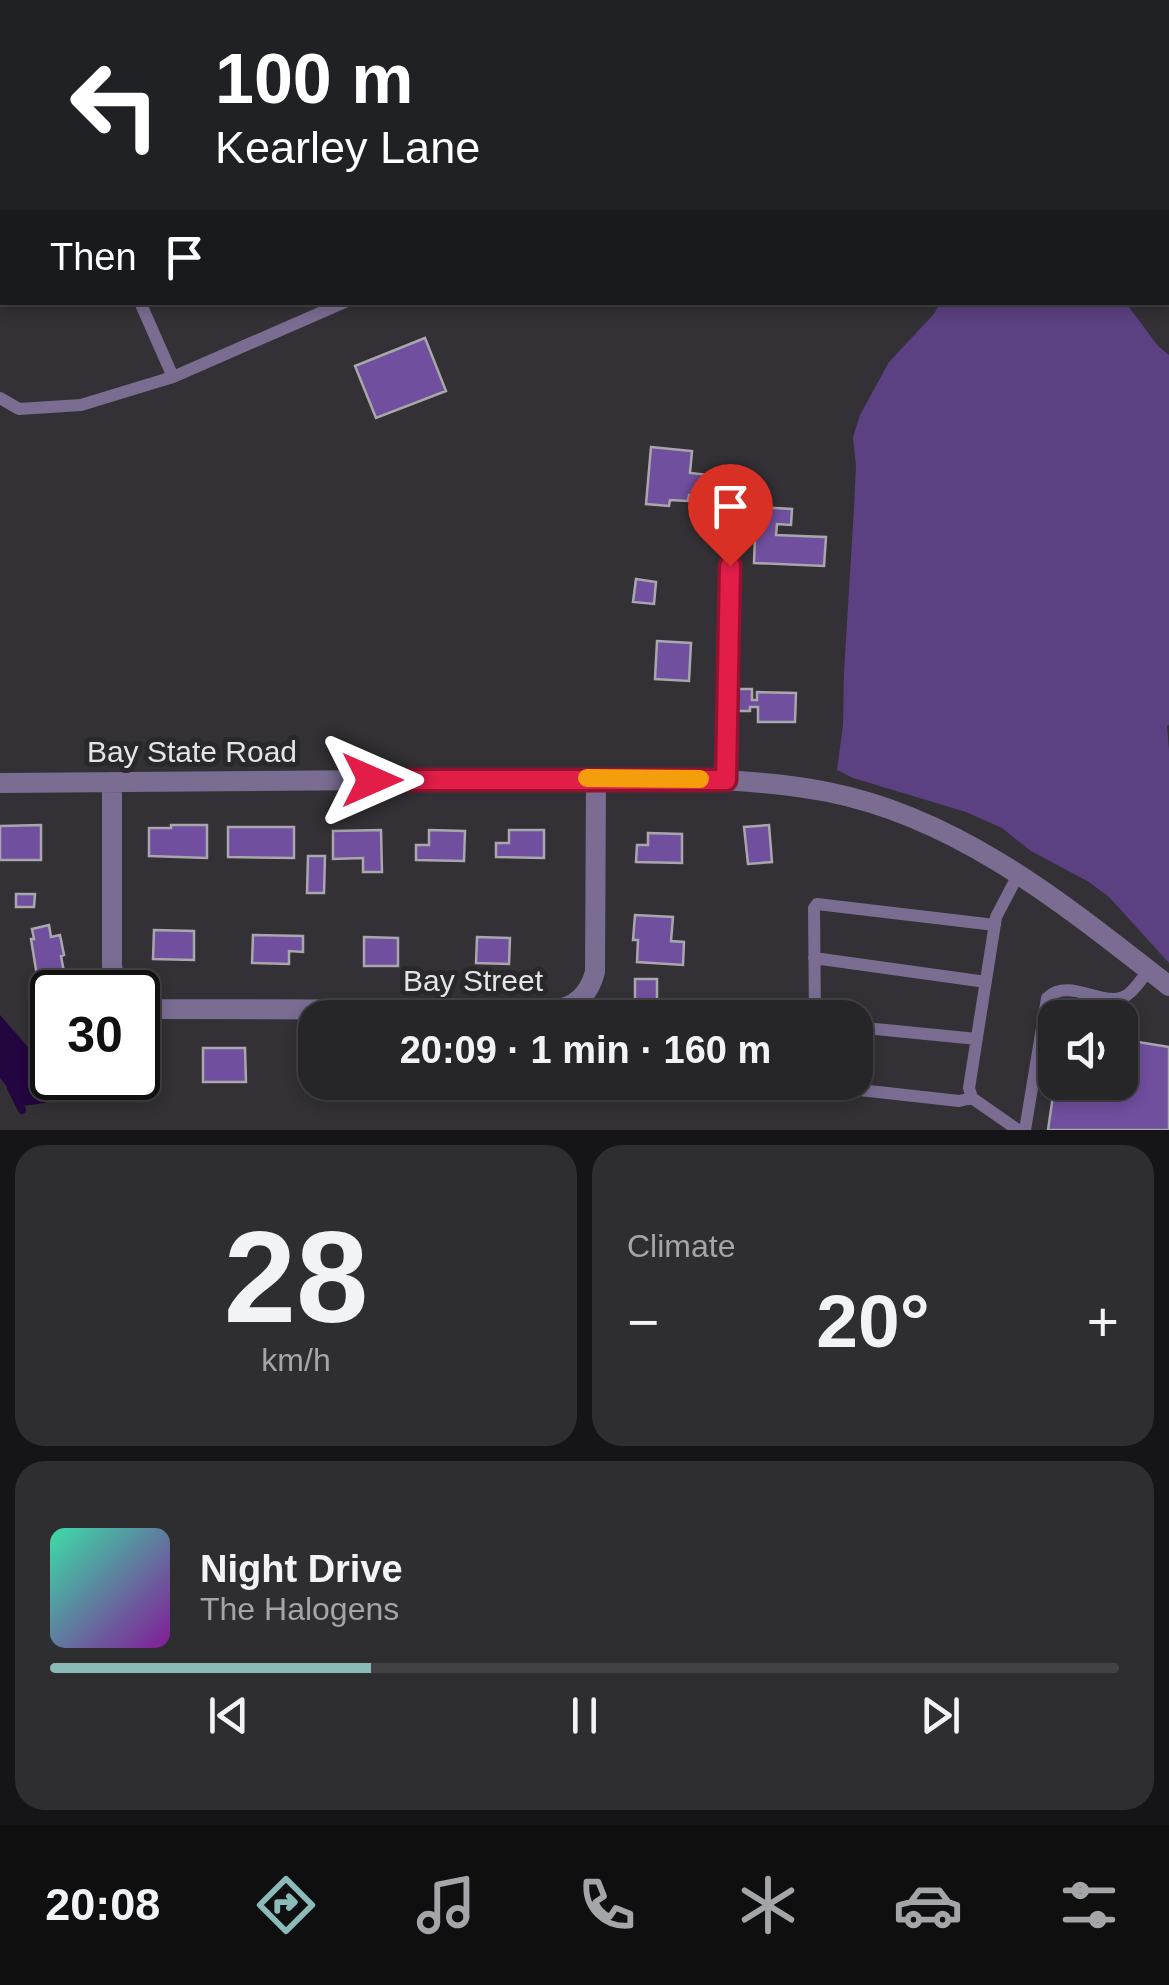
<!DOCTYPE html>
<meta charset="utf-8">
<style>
:root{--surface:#262528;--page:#2e2d30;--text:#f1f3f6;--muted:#a4a5a8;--line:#424245;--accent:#8bbbb9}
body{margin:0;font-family:Arial,sans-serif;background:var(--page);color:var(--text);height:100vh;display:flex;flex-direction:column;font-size:38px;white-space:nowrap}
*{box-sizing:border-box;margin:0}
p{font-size:32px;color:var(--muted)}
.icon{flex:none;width:55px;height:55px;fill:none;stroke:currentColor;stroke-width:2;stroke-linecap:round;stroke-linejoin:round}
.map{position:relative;height:1130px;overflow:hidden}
.sheet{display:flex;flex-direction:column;gap:15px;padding:15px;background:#151416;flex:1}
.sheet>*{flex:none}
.banner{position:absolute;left:0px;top:0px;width:1170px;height:305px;box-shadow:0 5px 15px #0003,0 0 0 2px var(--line);background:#202124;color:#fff;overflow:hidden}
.tools{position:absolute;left:1038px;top:1000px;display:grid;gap:20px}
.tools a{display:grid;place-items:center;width:100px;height:100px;border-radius:20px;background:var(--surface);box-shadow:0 5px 15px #0003,0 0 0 2px var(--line);font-size:50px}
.speed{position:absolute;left:30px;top:970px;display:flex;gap:20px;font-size:50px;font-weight:700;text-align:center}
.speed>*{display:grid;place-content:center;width:130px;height:130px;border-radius:50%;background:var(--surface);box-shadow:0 5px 15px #0003,0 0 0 2px var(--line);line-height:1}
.speed .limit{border:5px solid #111;border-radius:15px;background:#fff;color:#111}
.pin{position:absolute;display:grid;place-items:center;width:85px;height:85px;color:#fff;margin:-102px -42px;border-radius:50% 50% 50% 0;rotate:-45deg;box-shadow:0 0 10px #0007}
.pin .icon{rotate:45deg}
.me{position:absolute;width:110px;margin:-55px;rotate:90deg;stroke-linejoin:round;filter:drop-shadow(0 0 8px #0008)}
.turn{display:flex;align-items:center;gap:35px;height:210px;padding:0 50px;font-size:45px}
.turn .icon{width:130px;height:130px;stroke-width:2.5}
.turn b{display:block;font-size:70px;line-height:85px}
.then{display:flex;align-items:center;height:95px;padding:0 50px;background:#0003;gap:20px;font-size:38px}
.big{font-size:75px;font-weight:700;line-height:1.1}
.sheet .card{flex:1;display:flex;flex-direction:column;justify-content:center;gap:15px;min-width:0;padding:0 35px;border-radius:30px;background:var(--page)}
.sheet .dial{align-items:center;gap:0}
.dial b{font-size:130px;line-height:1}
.song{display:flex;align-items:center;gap:30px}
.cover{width:120px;height:120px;border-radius:15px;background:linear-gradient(135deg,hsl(160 70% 55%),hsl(290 70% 35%))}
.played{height:10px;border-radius:5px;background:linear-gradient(90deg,var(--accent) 30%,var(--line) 30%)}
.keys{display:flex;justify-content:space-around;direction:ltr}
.heat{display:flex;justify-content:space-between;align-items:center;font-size:55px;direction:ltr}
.sheet .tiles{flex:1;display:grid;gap:15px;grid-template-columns:1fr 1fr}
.card:last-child{grid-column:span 2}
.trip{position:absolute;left:298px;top:1000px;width:575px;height:100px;border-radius:30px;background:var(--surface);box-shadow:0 5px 15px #0003,0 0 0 2px var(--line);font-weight:700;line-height:100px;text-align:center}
.tab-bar{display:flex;height:160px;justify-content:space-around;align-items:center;background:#0f0f10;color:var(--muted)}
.tab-bar .icon{width:70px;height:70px}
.tab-bar .on{color:var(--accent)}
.tab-bar b{font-size:45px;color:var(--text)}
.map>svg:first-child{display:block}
</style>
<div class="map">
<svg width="1169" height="1130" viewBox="0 0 1169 1130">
<rect width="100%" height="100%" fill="#333135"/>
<path fill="#5c4182" d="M 940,303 L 1126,303 L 1158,346 L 1169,355 L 1169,725 L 1167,726 L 1169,750 L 1169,963 L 1109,897 L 1089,882 L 1031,851 L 1002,828 L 966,812 L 853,778 L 837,770 L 843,725 L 844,672 L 854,508 L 856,466 L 853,437 L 860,415 L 889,362 L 934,314 Z"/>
<path fill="#23053f" d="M 0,1015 L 27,1046 L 56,1092 L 45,1103 L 22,1106 L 0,1078 Z"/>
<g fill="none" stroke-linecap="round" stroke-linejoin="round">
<path stroke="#23053f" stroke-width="8" d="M 11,1088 L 22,1110"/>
</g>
<path fill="#704f9f" stroke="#a8a7ab" stroke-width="2.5" d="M 343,0 L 342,2 L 268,2 L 265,1 Z
M 425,338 L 446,391 L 376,418 L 355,366 Z
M 651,447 L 692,451 L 690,473 L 729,477 L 727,499 L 689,495 L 688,501 L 670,500 L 669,506 L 646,504 Z
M 756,507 L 792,509 L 791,525 L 777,524 L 776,535 L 826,537 L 824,566 L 754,563 Z
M 636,579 L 656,582 L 654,604 L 633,602 Z
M 657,641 L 691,643 L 689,681 L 655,679 Z
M 739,689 L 752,689 L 752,700 L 757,700 L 757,692 L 796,693 L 795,722 L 758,722 L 758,707 L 750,707 L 750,711 L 738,711 Z
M 41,825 L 41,860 L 0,860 L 0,826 Z
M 171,825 L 207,825 L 207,858 L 149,856 L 149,828 L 171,828 Z
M 769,825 L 772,862 L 748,864 L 744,827 Z
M 228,827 L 294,827 L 294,858 L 228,857 Z
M 381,830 L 382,872 L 363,872 L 363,858 L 333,859 L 333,831 Z
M 429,830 L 465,831 L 464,861 L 416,860 L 416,845 L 429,845 Z
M 509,830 L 544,830 L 544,858 L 496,857 L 496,843 L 509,843 Z
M 648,833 L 682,834 L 682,863 L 636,862 L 637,845 L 648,845 Z
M 308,856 L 325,856 L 324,893 L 307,893 Z
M 16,894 L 35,894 L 34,907 L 16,907 Z
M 635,915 L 673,917 L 671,941 L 684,942 L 683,965 L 637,962 L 638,940 L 633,940 Z
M 49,925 L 51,937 L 60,935 L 64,955 L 61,956 L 64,972 L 60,973 L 61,981 L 47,983 L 46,974 L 37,976 L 31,939 L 34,939 L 32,929 Z
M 154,930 L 194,931 L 194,960 L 153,959 Z
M 253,935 L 303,936 L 303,952 L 289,951 L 289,964 L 252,963 Z
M 364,937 L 398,938 L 398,966 L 364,966 Z
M 477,937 L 510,938 L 509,964 L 476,963 Z
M 635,979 L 657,979 L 657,1006 L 635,1007 Z
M 1120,1039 L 1169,1047 L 1169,1130 L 1048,1130 L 1055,1082 L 1120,1082 Z
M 203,1048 L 245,1048 L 246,1082 L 203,1082 Z
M 307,1058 L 315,1058 L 315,1078 L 307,1078 Z"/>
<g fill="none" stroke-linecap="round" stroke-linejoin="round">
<path stroke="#7b6d92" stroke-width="12" d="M 245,0 L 246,2
M 422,0 L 426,2
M 58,2 L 66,0
M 0,23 L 2,22
M 1168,122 L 1169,122
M 0,188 L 2,188
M 140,302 L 173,377 L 345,302
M 0,398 L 19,409 L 81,405 L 173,377
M 1018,875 L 996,917 L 969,1088 L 972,1098 L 1018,1130
M 814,958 L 986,982
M 815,1018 L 814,908 L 817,904 L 995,925
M 855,1027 L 977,1039
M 851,1089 L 959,1101 L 972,1098
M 1025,1130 L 1047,998 C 1070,976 1105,1010 1127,995 C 1135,990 1142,978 1149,970"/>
<path stroke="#7b6d92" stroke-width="20" d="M 726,780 L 730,565
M 112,782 L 112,966 L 115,983 L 121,992
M 0,783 L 654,778 C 712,779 771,781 828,792 C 960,818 1066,906 1169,986
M 138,1005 L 155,1009 L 552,1010 C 575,1008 589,995 595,972 L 596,778"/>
</g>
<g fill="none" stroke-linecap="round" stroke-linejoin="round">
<g stroke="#92132f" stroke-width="25">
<path id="route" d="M 372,780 L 726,780 L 730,566"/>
</g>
<use href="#route" stroke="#e11d48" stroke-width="18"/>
<path stroke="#f59e0b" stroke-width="18" d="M 587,778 L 700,779"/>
</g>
<g text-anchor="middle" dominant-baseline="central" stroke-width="10" stroke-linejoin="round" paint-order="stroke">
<g font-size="30" fill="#e4e3e5" stroke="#29282b">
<text x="192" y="751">Bay State Road</text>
<text x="473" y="980">Bay Street</text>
</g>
</g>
</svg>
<div class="tools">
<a><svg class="icon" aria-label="sound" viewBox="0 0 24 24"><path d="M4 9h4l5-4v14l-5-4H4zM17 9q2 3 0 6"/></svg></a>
</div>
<div class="speed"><div class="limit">30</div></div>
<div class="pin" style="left:730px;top:566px;background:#d93025"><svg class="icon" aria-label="arrive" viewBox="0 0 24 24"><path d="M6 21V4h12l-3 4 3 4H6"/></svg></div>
<svg class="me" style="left:372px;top:780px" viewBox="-20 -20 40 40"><path d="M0-17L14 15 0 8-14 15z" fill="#e11d48" stroke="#fff" stroke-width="4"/></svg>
<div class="trip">20:09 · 1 min · 160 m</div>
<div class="banner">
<div class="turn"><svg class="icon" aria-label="left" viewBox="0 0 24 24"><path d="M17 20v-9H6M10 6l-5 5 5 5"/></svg><div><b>100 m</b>Kearley Lane</div></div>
<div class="then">Then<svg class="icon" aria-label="arrive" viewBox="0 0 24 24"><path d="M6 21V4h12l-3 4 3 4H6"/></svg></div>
</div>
</div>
<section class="sheet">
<div class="tiles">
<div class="card dial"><b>28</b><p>km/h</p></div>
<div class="card"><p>Climate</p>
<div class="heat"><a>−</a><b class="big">20°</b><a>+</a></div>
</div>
<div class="card">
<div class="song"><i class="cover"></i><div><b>Night Drive</b><p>The Halogens</p></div></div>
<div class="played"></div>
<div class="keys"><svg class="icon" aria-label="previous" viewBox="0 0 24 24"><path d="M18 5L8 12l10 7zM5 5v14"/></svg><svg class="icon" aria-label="pause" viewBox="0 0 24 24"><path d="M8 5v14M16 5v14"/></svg><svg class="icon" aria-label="next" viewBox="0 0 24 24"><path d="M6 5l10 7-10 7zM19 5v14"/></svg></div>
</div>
</div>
</section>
<nav class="tab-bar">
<b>20:08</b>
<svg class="icon on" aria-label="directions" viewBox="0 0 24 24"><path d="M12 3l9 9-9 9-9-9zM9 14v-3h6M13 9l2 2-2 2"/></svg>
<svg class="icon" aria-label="music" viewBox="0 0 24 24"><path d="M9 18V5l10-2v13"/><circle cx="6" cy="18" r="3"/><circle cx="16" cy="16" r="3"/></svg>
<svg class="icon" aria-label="phone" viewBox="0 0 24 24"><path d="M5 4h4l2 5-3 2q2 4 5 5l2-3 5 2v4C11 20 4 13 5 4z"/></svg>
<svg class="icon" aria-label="climate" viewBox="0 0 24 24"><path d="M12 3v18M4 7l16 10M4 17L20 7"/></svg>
<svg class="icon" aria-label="car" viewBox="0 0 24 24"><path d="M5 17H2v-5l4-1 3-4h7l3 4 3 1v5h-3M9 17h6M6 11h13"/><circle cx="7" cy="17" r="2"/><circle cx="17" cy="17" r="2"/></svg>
<svg class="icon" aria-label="filters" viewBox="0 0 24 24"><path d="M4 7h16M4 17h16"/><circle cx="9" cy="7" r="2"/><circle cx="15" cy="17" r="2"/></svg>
</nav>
